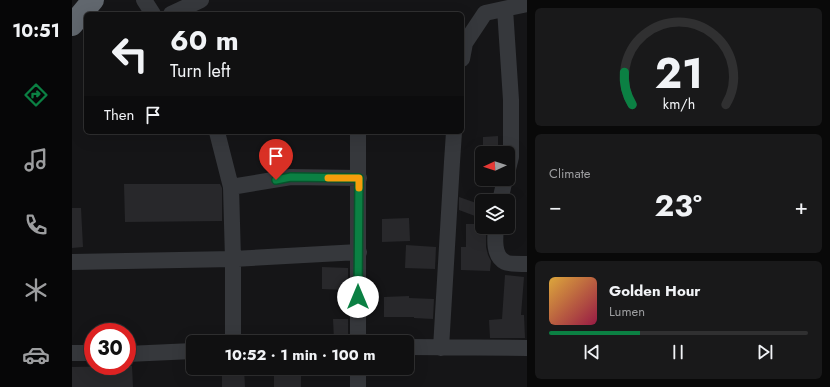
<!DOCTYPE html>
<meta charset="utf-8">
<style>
:root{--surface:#101011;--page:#19191a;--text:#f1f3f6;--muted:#9c9d9f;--line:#303031;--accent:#0b8043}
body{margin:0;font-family:Jost,sans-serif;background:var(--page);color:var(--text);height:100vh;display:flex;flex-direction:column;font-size:15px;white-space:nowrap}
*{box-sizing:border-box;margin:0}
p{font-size:13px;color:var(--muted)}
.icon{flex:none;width:22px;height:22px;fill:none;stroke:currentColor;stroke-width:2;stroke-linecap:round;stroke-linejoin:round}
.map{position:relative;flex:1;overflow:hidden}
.panel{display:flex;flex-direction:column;gap:8px;padding:8px;background:#090909;width:303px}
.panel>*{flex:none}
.banner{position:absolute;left:12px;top:12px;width:380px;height:122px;border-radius:6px;box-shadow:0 4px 16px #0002,0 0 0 1px var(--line);background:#101011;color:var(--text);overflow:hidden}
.needle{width:26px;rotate:267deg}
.buttons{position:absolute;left:403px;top:146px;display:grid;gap:8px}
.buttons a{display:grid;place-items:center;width:40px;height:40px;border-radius:6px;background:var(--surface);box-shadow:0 4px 16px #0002,0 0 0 1px var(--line);font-size:20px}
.speed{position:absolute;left:12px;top:323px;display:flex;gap:8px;font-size:20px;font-weight:700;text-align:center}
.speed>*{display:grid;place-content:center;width:52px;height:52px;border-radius:50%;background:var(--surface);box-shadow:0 4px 16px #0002,0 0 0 1px var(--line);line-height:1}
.speed .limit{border:6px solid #d22;background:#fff;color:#111}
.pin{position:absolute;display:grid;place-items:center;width:34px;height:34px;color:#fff;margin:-41px -17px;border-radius:50% 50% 50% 0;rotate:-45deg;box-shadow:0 0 4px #0007}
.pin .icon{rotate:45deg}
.me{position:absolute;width:44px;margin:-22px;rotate:0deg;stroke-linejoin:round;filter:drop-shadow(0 0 3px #0008)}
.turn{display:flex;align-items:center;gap:14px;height:84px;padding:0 20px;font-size:18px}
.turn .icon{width:52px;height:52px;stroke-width:2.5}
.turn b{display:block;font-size:28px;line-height:34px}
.then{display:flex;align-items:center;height:38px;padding:0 20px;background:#0003;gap:8px;font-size:15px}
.big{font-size:30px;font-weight:700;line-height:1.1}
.panel .widget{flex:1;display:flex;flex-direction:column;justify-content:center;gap:6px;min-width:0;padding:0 14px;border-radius:6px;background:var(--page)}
.panel .dial{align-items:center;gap:0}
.dial svg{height:104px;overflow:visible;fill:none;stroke:var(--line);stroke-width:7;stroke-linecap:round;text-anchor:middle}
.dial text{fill:var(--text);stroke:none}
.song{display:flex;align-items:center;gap:12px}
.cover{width:48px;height:48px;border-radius:6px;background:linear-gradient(135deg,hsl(40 70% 55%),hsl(340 70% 35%))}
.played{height:4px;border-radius:2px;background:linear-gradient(90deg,var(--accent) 35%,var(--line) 35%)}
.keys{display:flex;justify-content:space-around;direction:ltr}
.heat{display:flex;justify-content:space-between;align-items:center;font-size:22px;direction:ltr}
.trip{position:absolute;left:114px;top:335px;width:228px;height:40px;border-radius:6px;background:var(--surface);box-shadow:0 4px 16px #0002,0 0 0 1px var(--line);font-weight:700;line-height:40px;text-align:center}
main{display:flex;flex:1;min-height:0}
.menu{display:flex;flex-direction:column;width:72px;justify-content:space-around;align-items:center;background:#060607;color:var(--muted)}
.menu .icon{width:28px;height:28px}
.menu .on{color:var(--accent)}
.menu b{font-size:18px;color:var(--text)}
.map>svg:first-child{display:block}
</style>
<main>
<nav class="menu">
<b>10:51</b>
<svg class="icon on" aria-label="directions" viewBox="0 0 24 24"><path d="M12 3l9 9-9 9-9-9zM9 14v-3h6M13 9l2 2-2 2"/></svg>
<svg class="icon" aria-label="music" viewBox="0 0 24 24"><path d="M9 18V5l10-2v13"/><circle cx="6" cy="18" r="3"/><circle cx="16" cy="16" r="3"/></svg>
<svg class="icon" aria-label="phone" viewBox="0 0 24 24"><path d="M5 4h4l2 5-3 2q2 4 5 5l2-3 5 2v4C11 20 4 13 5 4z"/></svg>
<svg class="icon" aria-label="climate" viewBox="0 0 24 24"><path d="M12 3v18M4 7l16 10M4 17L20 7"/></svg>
<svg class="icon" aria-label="car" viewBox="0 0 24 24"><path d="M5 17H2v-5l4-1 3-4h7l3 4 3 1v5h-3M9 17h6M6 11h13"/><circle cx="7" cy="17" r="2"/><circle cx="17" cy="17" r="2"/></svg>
</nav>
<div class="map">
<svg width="455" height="387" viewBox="0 0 455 387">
<rect width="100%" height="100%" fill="#151517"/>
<path fill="#28282b" d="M 426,136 L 426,147 L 411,147 L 411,137 Z
M 52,184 L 148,184 L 150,188 L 150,221 L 53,222 Z
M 387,197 L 407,204 L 403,216 L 387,210 Z
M 0,208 L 9,208 L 11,247 L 0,248 Z
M 337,218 L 338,241 L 310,242 L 310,219 Z
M 394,224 L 410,224 L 410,227 L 414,227 L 414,247 L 416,255 L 419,261 L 418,271 L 389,270 L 389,247 L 394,247 Z
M 334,245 L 364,247 L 363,269 L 333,268 Z
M 250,267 L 276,268 L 276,290 L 250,289 Z
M 433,275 L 452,277 L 449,315 L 452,315 L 453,338 L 418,338 L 417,320 L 430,319 Z
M 337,296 L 337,298 L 362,299 L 361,319 L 342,318 L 342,317 L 312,317 L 312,297 Z
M 261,319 L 276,319 L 276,339 L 262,339 Z
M 55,366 L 60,366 L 61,387 L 0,387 L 0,367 Z
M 150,368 L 172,368 L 173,387 L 150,387 Z
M 202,368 L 229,368 L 229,387 L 202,387 Z"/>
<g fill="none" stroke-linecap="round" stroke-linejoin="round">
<path stroke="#36383c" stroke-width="16" d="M 72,0 L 81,14
M 433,9 L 439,100 L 439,157 L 436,169
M 99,14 L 129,0
M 390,59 L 393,43 L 413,13 L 455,4
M 145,132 L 159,187 L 219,177 L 287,178
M 159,187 L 161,259 L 161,342
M 428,201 L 433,179
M 424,227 C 423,238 421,256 433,262 C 436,264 450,264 455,264
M 0,262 L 161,259 L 287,252
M 286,342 L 286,132
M 335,347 L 455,348
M 369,348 L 380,162 L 382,132
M 0,353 L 21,353
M 55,354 L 121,351
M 286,387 L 286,368"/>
<path stroke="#61676e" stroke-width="22" d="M 0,25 L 21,0"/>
</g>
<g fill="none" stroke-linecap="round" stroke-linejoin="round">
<g stroke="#07532c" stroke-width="10">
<path id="route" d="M 204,180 L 219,177 L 287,178 L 286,297"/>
</g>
<use href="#route" stroke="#0b8043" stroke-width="7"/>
<path stroke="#f59e0b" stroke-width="7" d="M 256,178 L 287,178 L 287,188"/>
</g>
</svg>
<div class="buttons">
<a><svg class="needle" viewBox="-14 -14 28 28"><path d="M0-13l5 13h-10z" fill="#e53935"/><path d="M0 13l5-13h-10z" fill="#9c9d9f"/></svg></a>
<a><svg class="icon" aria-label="layers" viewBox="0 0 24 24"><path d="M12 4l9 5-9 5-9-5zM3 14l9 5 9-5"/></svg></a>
</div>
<div class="speed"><div class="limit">30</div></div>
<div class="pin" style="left:204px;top:180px;background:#d93025"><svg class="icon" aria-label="arrive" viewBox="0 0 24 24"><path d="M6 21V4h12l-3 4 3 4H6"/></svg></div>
<svg class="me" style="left:286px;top:297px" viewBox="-20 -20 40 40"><circle r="19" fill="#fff"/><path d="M0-13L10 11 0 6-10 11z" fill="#0b8043"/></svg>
<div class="trip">10:52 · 1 min · 100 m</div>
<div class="banner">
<div class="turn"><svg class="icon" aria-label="left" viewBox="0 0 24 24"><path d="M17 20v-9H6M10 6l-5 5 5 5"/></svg><div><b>60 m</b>Turn left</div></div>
<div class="then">Then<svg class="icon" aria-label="arrive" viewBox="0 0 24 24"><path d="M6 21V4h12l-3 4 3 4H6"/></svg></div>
</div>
</div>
<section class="panel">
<div class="widget dial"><svg viewBox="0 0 100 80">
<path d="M14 69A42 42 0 1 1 86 69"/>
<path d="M14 69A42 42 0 0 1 8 44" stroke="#0b8043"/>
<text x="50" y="56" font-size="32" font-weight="700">21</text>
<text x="50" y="72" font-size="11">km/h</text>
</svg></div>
<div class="widget"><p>Climate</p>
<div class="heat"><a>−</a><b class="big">23°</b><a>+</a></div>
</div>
<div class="widget">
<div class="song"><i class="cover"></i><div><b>Golden Hour</b><p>Lumen</p></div></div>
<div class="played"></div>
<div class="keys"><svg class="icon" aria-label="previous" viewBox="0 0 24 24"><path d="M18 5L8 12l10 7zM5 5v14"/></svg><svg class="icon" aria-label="pause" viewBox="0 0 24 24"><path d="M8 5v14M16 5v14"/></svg><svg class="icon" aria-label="next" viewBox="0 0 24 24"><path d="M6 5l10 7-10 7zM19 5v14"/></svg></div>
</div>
</section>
</main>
